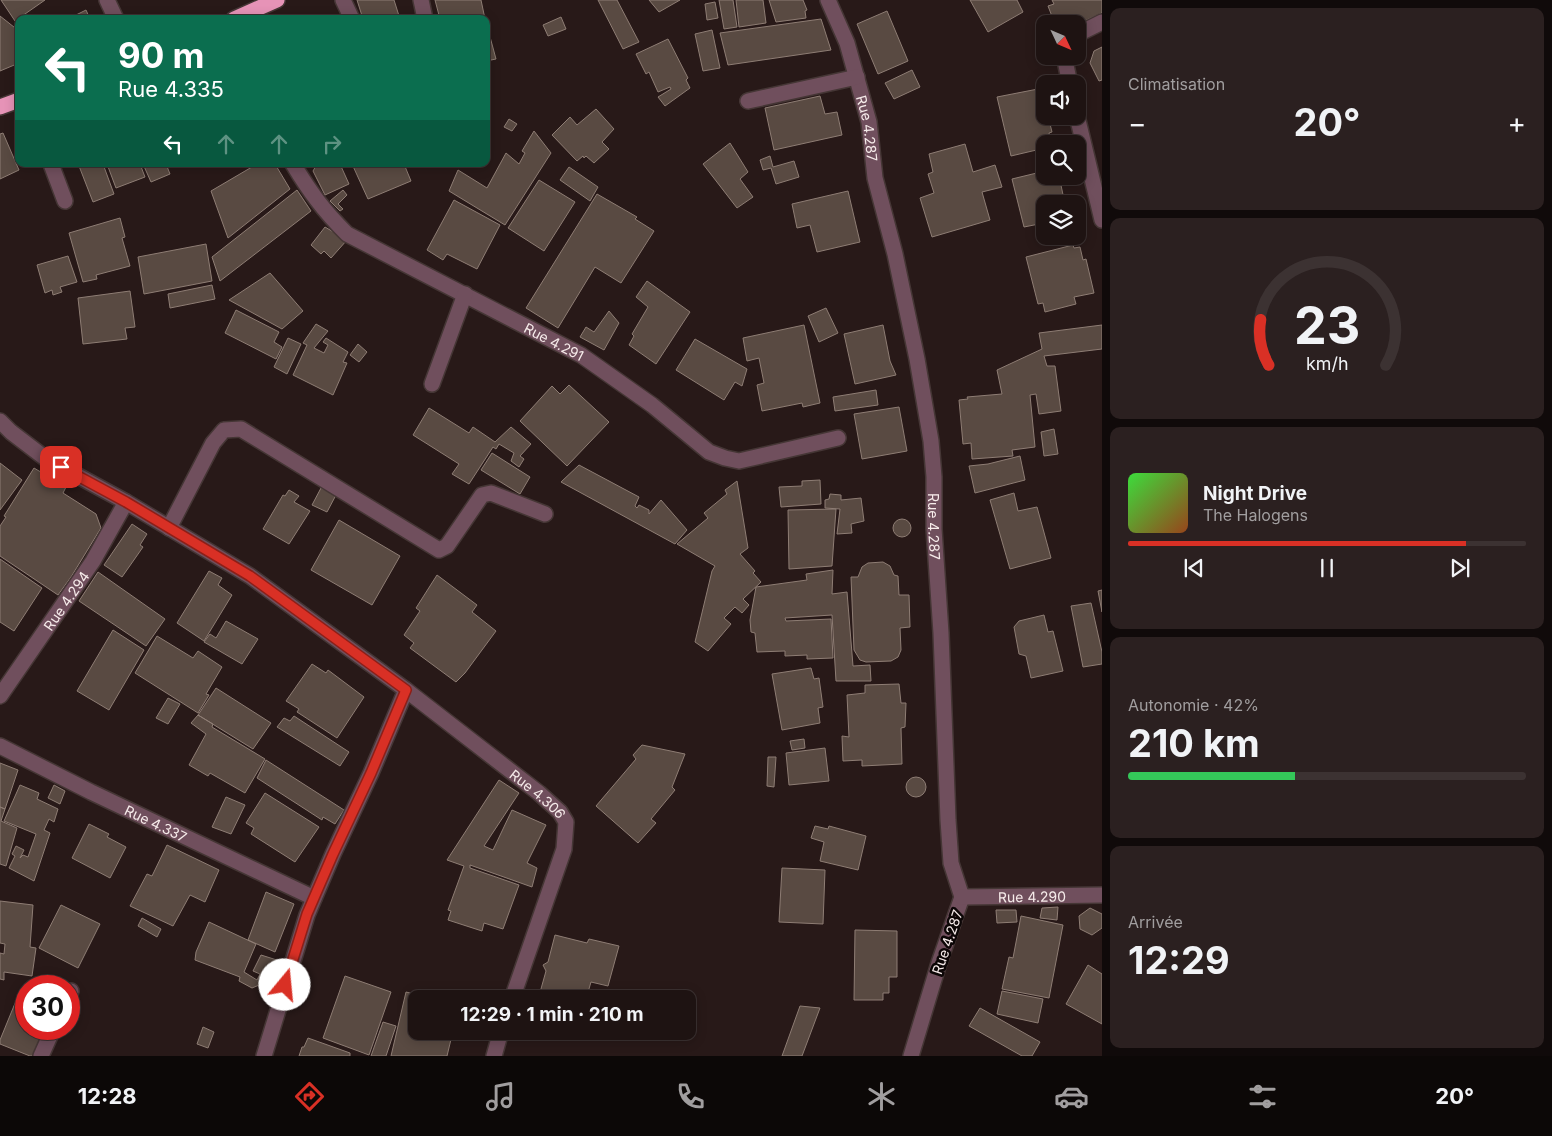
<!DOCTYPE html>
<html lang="fr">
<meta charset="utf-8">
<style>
:root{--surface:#1e1312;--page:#2b2020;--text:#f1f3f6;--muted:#a19e9f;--line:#3c3232;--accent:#d93025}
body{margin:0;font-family:Inter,sans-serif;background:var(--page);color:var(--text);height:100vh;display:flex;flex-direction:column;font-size:19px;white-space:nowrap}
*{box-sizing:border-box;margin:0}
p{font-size:16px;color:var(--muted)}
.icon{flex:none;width:28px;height:28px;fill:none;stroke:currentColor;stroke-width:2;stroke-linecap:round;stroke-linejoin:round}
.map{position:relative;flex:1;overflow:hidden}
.side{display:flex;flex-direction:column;gap:8px;padding:8px;background:#100a0a;width:450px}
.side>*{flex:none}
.top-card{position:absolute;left:15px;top:15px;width:475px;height:152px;border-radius:10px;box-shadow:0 2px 12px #0003,0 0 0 1px var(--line);background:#0b6e4f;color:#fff;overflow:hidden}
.needle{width:32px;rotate:134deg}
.fabs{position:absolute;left:1036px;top:15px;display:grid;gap:10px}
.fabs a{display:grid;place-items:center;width:50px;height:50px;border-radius:10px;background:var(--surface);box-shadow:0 2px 12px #0003,0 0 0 1px var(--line);font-size:25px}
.speed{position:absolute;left:15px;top:975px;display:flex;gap:10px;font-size:25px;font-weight:700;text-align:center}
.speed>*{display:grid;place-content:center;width:65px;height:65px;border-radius:50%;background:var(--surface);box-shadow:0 2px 12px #0003,0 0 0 1px var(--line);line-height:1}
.speed .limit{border:8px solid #d22;background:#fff;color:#111}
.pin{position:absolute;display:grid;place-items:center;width:42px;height:42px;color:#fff;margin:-21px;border-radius:10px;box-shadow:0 2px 8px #0006}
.me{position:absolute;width:55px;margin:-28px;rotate:17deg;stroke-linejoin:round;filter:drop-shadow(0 0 4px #0008)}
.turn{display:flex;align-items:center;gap:18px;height:105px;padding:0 20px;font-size:22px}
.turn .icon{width:65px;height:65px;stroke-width:2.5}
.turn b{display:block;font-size:35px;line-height:42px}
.lanes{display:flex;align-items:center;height:48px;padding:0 20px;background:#0003;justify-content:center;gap:25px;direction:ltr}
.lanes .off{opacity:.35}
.big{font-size:38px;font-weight:700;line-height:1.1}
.side .card{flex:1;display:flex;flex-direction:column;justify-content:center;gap:8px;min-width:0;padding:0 18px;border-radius:10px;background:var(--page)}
.side .dial{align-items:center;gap:0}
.dial svg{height:130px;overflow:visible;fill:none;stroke:var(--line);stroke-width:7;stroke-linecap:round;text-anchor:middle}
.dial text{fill:var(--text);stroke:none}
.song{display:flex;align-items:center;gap:15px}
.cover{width:60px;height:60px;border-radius:8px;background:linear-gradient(135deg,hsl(120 70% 55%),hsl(20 70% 35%))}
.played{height:5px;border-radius:2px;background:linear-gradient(90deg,var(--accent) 85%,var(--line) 85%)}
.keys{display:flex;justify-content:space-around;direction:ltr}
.heat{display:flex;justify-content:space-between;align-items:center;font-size:28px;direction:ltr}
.charge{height:8px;border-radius:4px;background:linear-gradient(90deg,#34c759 42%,var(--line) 0)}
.trip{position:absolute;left:408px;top:990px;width:288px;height:50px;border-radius:10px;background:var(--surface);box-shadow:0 2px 12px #0003,0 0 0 1px var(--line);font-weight:700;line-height:50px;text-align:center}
.dock{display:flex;height:80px;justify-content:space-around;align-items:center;background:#0c0807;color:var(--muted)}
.dock .icon{width:35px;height:35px}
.dock .selected{color:var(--accent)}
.dock b{font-size:22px;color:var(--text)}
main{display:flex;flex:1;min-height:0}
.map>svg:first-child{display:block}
</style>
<main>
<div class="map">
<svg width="1102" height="1056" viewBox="0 0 1102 1056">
<rect width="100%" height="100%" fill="#281918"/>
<path fill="#594a42" stroke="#8e7d74" d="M 1,0 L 45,0 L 15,21 Z
M 357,0 L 394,0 L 400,19 L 363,19 Z
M 435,0 L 481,0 L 485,19 L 440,19 Z
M 598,0 L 617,0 L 639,42 L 623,49 Z
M 649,0 L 680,0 L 659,12 Z
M 719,0 L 733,0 L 737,27 L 724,29 Z
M 736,0 L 763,0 L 766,23 L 739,27 Z
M 769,0 L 803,0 L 807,10 L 805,11 L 806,18 L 776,22 Z
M 970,0 L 1017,0 L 1023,12 L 988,32 Z
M 1052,0 L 1102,0 L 1102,13 L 1078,24 L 1055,24 L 1048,6 L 1054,4 Z
M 715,2 L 718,18 L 707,20 L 705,4 Z
M 86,10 L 90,19 L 68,19 Z
M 887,11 L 908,61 L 878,74 L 857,24 Z
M 0,16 L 19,31 L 19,63 L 0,71 Z
M 561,17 L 566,29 L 548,36 L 543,25 Z
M 821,19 L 831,50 L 728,65 L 720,33 Z
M 486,22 L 496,59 L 486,61 Z
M 712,30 L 720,68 L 703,71 L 695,34 Z
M 668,39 L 688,78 L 686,80 L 690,88 L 665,106 L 658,97 L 671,89 L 670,87 L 658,92 L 649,72 L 646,74 L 636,54 Z
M 1102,47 L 1102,80 L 1099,81 L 1090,63 L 1094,51 Z
M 912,70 L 920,87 L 894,99 L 885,83 Z
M 1038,89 L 1041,102 L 1044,101 L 1045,105 L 1045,116 L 1048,116 L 1052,132 L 1049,133 L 1051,144 L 1045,144 L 1045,148 L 1011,156 L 997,97 Z
M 820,96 L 825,114 L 837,112 L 842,135 L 774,150 L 765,108 Z
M 596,109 L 614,129 L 602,142 L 609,149 L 594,163 L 586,156 L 584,158 L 583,156 L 577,161 L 552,135 L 570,117 L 577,125 Z
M 509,119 L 517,124 L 512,131 L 504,127 Z
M 534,131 L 551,153 L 505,225 L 449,191 L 458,170 L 487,188 L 506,153 L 519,164 L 525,153 L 522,151 Z
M 3,133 L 19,170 L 0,179 L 0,134 Z
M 730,143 L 748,172 L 740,179 L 753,197 L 737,208 L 703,164 Z
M 965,144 L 973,172 L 995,165 L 1002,187 L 982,192 L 990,220 L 932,237 L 920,198 L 934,193 L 928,174 L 933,172 L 929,154 Z
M 770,156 L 773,167 L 794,161 L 799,177 L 776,184 L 771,168 L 763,170 L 760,160 Z
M 84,164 L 103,164 L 114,194 L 93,202 L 79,166 Z
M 107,164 L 140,164 L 145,177 L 116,188 Z
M 143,164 L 166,164 L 170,174 L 151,182 Z
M 257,164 L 275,164 L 290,189 L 228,238 L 211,191 Z
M 317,164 L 340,164 L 349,184 L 325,195 L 313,171 Z
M 352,164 L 404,164 L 411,181 L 368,199 Z
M 569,167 L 598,187 L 590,201 L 560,180 Z
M 1045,171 L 1045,176 L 1059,176 L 1065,204 L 1045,204 L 1045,218 L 1038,220 L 1039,224 L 1024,227 L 1012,179 Z
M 539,180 L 575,202 L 544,251 L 508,228 Z
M 297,190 L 311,211 L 220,281 L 212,257 Z
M 343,190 L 347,195 L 338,204 L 343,209 L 340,211 L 330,201 Z
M 848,191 L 860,242 L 817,252 L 810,225 L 797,228 L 792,204 Z
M 597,194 L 637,217 L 635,219 L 654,231 L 621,283 L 595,267 L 558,328 L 526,308 Z
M 454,200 L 500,225 L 477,269 L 447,254 L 443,260 L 427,250 Z
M 120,218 L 125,237 L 122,238 L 130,266 L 96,275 L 97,279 L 83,282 L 69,233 Z
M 325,227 L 347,240 L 331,258 L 324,251 L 321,254 L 311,245 Z
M 206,244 L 212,281 L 144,294 L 138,257 Z
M 1073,245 L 1074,248 L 1080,247 L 1083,260 L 1086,259 L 1094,293 L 1074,297 L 1076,304 L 1045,312 L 1043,303 L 1038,304 L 1026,257 Z
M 68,256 L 77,282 L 60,287 L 62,292 L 53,295 L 52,290 L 45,293 L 37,265 Z
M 270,273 L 303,311 L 282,329 L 229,300 Z
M 647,281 L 690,312 L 656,364 L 629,345 L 634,336 L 632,334 L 648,307 L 636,297 Z
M 212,285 L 215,299 L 170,308 L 168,294 Z
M 130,291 L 135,327 L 125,328 L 127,339 L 83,344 L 78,298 Z
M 826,308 L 838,333 L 819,342 L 808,316 Z
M 236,310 L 279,332 L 274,342 L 282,347 L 276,359 L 225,333 Z
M 609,311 L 619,323 L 604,350 L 580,337 L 586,327 L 594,332 Z
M 316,324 L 328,331 L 314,348 L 324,353 L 328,345 L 323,342 L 326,338 L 348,352 L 343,362 L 347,363 L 333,395 L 293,375 L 307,345 L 303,343 Z
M 804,325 L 820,403 L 803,407 L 802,403 L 762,411 L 757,385 L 764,383 L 759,358 L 747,361 L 743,338 Z
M 883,325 L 890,361 L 896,375 L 855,384 L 844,334 Z
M 1102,325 L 1102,349 L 1044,356 L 1047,366 L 1055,366 L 1061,411 L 1039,414 L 1036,394 L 1030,395 L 1035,447 L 1012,450 L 1013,456 L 972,459 L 971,443 L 963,444 L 959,400 L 968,399 L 967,397 L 1002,394 L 997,370 L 1042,349 L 1039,333 Z
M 288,338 L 301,344 L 287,374 L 274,367 Z
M 695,339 L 747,369 L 742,386 L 735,382 L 724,400 L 676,370 Z
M 358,344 L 367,352 L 359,362 L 350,355 Z
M 569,385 L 609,422 L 567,466 L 520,421 L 552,386 L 560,394 Z
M 876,390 L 878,405 L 835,411 L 833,397 Z
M 899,407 L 907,451 L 862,459 L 854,414 Z
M 429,408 L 469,433 L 473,427 L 495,442 L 511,427 L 531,444 L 520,456 L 524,459 L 519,467 L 511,461 L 514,453 L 499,444 L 496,449 L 493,447 L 469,484 L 452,474 L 459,464 L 413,435 Z
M 1054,429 L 1058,454 L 1044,456 L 1041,432 Z
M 492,453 L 530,477 L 520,494 L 481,470 Z
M 1020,456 L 1025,480 L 975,493 L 969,466 L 988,464 Z
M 0,463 L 22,480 L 0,510 Z
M 579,465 L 639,497 L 635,506 L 637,508 L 639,505 L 649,510 L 649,514 L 661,500 L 687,530 L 675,544 L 561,482 Z
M 34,468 L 66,487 L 63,493 L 96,514 L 101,528 L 71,577 L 58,595 L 0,556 L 0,526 L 6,517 L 4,516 Z
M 820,480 L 821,504 L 781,507 L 779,487 L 802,486 L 802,481 Z
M 737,481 L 748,548 L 740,554 L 755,571 L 753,573 L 761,582 L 743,599 L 749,605 L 742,613 L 735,607 L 724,618 L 731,624 L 708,651 L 695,642 L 712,571 L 715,566 L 677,544 L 708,518 L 704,513 L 727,494 L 725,490 Z
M 321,488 L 336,495 L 327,512 L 312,505 Z
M 289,490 L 299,496 L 294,502 L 310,511 L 289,544 L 263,529 L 283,495 L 285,496 Z
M 1014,493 L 1018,511 L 1037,507 L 1051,558 L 1010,569 L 990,500 Z
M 830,494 L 841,495 L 841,500 L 861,498 L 864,521 L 851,524 L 852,533 L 837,534 L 840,509 L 825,508 L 825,500 L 829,499 Z
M 836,509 L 832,566 L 789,569 L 788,510 Z
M893 528a9 9 0 1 1 18 0a9 9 0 1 1-18 0Z
M 339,520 L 400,556 L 372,605 L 311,570 Z
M 132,524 L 147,534 L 140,545 L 143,547 L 122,577 L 104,565 Z
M 0,559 L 42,588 L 14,631 L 0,622 Z
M 883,562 L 890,566 L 894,575 L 898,576 L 899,595 L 909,595 L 910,627 L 900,628 L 901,650 L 898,657 L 891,661 L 866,662 L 860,660 L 854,650 L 851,577 L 858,577 L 862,567 L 868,563 Z
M 833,570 L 832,594 L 847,592 L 853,666 L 870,665 L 871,681 L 836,681 L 832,615 L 785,618 L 786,621 L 831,619 L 833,658 L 807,659 L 807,655 L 785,656 L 785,651 L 757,652 L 755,633 L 751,632 L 750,620 L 756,587 L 807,580 L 806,574 Z
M 209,571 L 222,578 L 218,585 L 232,595 L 204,641 L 177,623 Z
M 98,572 L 165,619 L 146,646 L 79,601 Z
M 437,575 L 477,605 L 472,612 L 496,631 L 465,673 L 456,682 L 410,648 L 414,643 L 404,635 L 420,611 L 416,608 Z
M 1102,590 L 1102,612 L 1098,591 Z
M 1091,603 L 1102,652 L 1102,664 L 1083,667 L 1071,606 Z
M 1044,615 L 1048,632 L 1053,631 L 1063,671 L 1031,678 L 1026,656 L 1019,654 L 1014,627 L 1019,621 Z
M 226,621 L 258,639 L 242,664 L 204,642 L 210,634 L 216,638 Z
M 113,630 L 144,650 L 109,710 L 77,691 Z
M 157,636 L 193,658 L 198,651 L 222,667 L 206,694 L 209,695 L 198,713 L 135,673 Z
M 312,664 L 326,673 L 328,670 L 364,697 L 337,738 L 297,712 L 299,709 L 286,701 Z
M 811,668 L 814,679 L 819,678 L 823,707 L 818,708 L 820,723 L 782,730 L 772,674 Z
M 899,684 L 901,703 L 906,703 L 905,727 L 901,728 L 902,764 L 862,766 L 862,760 L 843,761 L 842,736 L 849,737 L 847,695 L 865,693 L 865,685 Z
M 216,688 L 271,723 L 253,749 L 198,715 Z
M 168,698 L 180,704 L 168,724 L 156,718 Z
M 198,715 L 213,724 L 212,727 L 265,759 L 245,793 L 210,773 L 208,776 L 189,765 L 206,734 L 191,723 Z
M 294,716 L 349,752 L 340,766 L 277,727 L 284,718 L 290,721 Z
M 804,739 L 805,748 L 792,750 L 790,741 Z
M 642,745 L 685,754 L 672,787 L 675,790 L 651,819 L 656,823 L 638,843 L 596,806 L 636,759 L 633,755 Z
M 825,748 L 829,781 L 789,785 L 786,753 Z
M 768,757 L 776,757 L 774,787 L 767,786 Z
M 266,760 L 344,810 L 335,824 L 323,817 L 322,820 L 257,778 Z
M 0,763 L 18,770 L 5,809 L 0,807 Z
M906 787a10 10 0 1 1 20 0a10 10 0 1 1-20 0Z
M 499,780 L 519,793 L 484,846 L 493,850 L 512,810 L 546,825 L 527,863 L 537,868 L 532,887 L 470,865 L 470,868 L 519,885 L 503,929 L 484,923 L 482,931 L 448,920 L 451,911 L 448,910 L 464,866 L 447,860 Z
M 20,785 L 39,793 L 37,799 L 58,809 L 54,822 L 49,819 L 44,830 L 50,833 L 34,881 L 9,868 L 15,856 L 12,854 L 16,846 L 24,850 L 20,858 L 23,855 L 28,857 L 36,834 L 4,821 Z
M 54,785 L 65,791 L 60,804 L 48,798 Z
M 265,793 L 319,827 L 295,862 L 251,834 L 254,828 L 246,823 Z
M 226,797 L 245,805 L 231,834 L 212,827 Z
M 0,807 L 5,809 L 1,821 L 17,828 L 6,866 L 0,864 Z
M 89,824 L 109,834 L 107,837 L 126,847 L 110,878 L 72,858 Z
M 815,826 L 828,829 L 829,826 L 866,836 L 858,870 L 820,861 L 824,842 L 811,838 Z
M 167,845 L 219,870 L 205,902 L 190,895 L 173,926 L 130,906 L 147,874 L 152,876 Z
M 782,868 L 825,870 L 823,924 L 779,922 Z
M 266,892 L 294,904 L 275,952 L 248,940 Z
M 0,901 L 33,905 L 30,947 L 36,948 L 32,976 L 4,972 L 4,980 L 0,979 L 0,953 L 4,954 L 5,944 L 0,943 Z
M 61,905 L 100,924 L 78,968 L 39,948 Z
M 1058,907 L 1057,920 L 1040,918 L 1042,908 Z
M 1090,908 L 1102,914 L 1102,928 L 1092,935 L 1080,929 L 1079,916 Z
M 996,910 L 1016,910 L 1017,922 L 997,923 Z
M 1021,916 L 1063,925 L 1049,998 L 1002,989 L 1009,957 L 1013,958 Z
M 142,918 L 161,929 L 157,937 L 138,926 Z
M 209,922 L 256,944 L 244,972 L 257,980 L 260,974 L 253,971 L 261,955 L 280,961 L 274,979 L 252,988 L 239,981 L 240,977 L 195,960 L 196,952 Z
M 855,930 L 897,931 L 897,977 L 889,977 L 889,993 L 883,993 L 883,1000 L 854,1000 Z
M 555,935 L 587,943 L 589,939 L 619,946 L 608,986 L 591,982 L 586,999 L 535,999 L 535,997 L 539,996 L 546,971 L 543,965 L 548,962 Z
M 1088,965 L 1102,974 L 1102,1024 L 1066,1004 Z
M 345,976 L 391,992 L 369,1055 L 323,1038 Z
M 1002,991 L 1043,999 L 1038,1023 L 997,1014 Z
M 406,992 L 434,999 L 416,999 L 416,1031 L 453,1031 L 447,1056 L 391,1056 Z
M 18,996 L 26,999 L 26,1029 L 44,1029 L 34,1056 L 30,1056 L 0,1044 L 0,1040 Z
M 800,1006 L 820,1008 L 802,1056 L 782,1056 Z
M 980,1008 L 1040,1042 L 1032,1056 L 1022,1056 L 969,1026 Z
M 383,1022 L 396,1026 L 386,1056 L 371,1056 Z
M 203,1027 L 214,1032 L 208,1048 L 197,1044 Z
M 308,1038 L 350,1053 L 350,1056 L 299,1056 L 302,1047 L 304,1047 Z"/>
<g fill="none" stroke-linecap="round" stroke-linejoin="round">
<g stroke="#453635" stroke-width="18">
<g id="minor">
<path d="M 107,0 L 116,19"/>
<path d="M 343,0 L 352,19"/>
<path d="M 421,0 L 425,19"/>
<path id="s1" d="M 828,0 L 847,43 L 869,122 L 875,178 L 895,254 L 917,359 L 931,441 L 934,477 L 934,529 L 941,633 L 948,820 L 951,863 L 962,897 L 939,963 L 911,1056"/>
<path d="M 1078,34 L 1102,22"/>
<path d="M 1064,56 L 1070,84"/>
<path d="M 748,101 L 857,77"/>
<path d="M 1077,116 L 1102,220"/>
<path d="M 51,164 L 65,201"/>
<path id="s2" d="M 293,164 C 310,192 323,210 347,234 L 581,355 L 652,405 L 709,452 L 725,458 L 739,461 L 838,438"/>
<path d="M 432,384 L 465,294"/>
<path d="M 0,421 L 11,432 L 45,458 L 126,502 L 250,576 L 406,690 L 371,773 L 333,854 L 307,915 L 264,1056"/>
<path d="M 169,528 L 213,443 L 224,430 L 241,429 L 439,550 L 447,546 L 482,495 L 491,493 L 545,514"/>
<path id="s3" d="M 406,690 L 539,793 L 560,812 L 566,822 L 564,849 L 512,999"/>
<path id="s4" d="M 0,696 L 93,561 L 126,502"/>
<path id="s5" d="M 0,746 L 91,792 L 314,898"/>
<path id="s6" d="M 962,897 L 1102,895"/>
<path d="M 69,995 L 71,991"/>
<path d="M 41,1056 L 53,1029"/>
<path d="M 494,1056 L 501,1031"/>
</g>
</g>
<g stroke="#453635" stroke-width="18">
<path id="highway" d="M 234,19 L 277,0
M 0,107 L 19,100"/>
</g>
<use href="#minor" stroke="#704f5d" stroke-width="15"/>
<use href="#highway" stroke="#e693b7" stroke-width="15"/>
</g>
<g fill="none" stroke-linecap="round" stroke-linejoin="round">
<g stroke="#8d1f18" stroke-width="12">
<path id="route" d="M 61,467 L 126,502 L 250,576 L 406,690 L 371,773 L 333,854 L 307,914 L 285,985"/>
</g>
<use href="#route" stroke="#d93025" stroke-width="9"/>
</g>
<g text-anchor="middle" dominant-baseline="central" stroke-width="5" stroke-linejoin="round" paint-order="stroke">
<g font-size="14" fill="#f6ebea" stroke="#0c0606">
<text stroke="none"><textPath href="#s1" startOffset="135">Rue 4.287</textPath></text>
<text stroke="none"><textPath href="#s2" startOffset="322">Rue 4.291</textPath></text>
<text stroke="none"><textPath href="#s1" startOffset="540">Rue 4.287</textPath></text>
<text stroke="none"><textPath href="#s4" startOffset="116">Rue 4.294</textPath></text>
<text stroke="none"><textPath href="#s3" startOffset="168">Rue 4.306</textPath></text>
<text stroke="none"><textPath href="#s5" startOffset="174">Rue 4.337</textPath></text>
<text stroke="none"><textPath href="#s6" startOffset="70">Rue 4.290</textPath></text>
<text transform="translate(947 942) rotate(-71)">Rue 4.287</text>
</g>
</g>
</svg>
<div class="fabs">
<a><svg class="needle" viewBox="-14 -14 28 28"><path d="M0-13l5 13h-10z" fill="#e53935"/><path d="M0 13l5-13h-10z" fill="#a19e9f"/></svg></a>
<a><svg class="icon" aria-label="sound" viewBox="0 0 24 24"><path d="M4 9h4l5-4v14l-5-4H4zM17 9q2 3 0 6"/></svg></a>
<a><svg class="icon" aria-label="search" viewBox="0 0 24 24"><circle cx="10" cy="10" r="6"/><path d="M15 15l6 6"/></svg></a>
<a><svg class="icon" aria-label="layers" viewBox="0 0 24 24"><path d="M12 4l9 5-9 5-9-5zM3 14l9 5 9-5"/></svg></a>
</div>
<div class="speed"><div class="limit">30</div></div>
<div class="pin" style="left:61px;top:467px;background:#d93025"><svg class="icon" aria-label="arrive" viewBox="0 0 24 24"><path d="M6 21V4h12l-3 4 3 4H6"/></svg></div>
<svg class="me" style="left:285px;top:985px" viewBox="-20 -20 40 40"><circle r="19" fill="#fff"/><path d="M0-13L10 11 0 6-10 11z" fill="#d93025"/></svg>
<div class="trip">12:29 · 1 min · 210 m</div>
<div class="top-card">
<div class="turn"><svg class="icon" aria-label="left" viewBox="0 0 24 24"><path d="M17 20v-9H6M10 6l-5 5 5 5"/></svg><div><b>90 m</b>Rue 4.335</div></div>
<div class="lanes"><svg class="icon" aria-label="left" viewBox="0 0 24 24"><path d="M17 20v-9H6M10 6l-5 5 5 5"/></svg><svg class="icon off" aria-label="ahead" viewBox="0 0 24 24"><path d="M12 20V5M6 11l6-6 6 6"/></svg><svg class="icon off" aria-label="ahead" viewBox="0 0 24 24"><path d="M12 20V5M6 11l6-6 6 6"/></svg><svg class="icon off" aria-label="right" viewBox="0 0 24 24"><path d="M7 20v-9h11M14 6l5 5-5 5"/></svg></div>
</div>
</div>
<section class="side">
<div class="card"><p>Climatisation</p>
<div class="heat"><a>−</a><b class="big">20°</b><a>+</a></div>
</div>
<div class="card dial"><svg viewBox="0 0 100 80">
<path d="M14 69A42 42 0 1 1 86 69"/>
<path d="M14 69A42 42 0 0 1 9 41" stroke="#d93025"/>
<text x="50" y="56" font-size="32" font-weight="700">23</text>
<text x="50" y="72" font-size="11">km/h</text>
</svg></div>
<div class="card">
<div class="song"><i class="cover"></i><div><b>Night Drive</b><p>The Halogens</p></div></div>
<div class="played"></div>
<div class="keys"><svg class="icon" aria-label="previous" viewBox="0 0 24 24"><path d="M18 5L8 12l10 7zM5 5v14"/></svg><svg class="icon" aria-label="pause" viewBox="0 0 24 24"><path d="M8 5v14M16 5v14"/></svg><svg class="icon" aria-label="next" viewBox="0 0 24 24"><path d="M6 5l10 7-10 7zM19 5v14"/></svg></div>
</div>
<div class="card"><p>Autonomie · 42%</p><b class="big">210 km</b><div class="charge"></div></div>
<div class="card"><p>Arrivée</p><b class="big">12:29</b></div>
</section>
</main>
<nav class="dock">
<b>12:28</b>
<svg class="icon selected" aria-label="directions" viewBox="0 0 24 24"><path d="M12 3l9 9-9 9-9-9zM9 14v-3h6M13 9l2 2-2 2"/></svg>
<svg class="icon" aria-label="music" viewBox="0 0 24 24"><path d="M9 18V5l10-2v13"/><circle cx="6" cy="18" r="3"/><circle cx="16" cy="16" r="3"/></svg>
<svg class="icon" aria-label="phone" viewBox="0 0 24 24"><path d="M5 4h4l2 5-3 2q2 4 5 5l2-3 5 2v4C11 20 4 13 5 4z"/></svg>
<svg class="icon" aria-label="climate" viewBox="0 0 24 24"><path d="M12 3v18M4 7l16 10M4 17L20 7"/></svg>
<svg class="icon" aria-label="car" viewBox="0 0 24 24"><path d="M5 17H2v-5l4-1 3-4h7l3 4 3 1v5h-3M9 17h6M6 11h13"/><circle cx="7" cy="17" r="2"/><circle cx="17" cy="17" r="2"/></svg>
<svg class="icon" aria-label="filters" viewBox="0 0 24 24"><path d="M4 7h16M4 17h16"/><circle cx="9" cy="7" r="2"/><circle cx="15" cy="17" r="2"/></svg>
<b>20°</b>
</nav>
